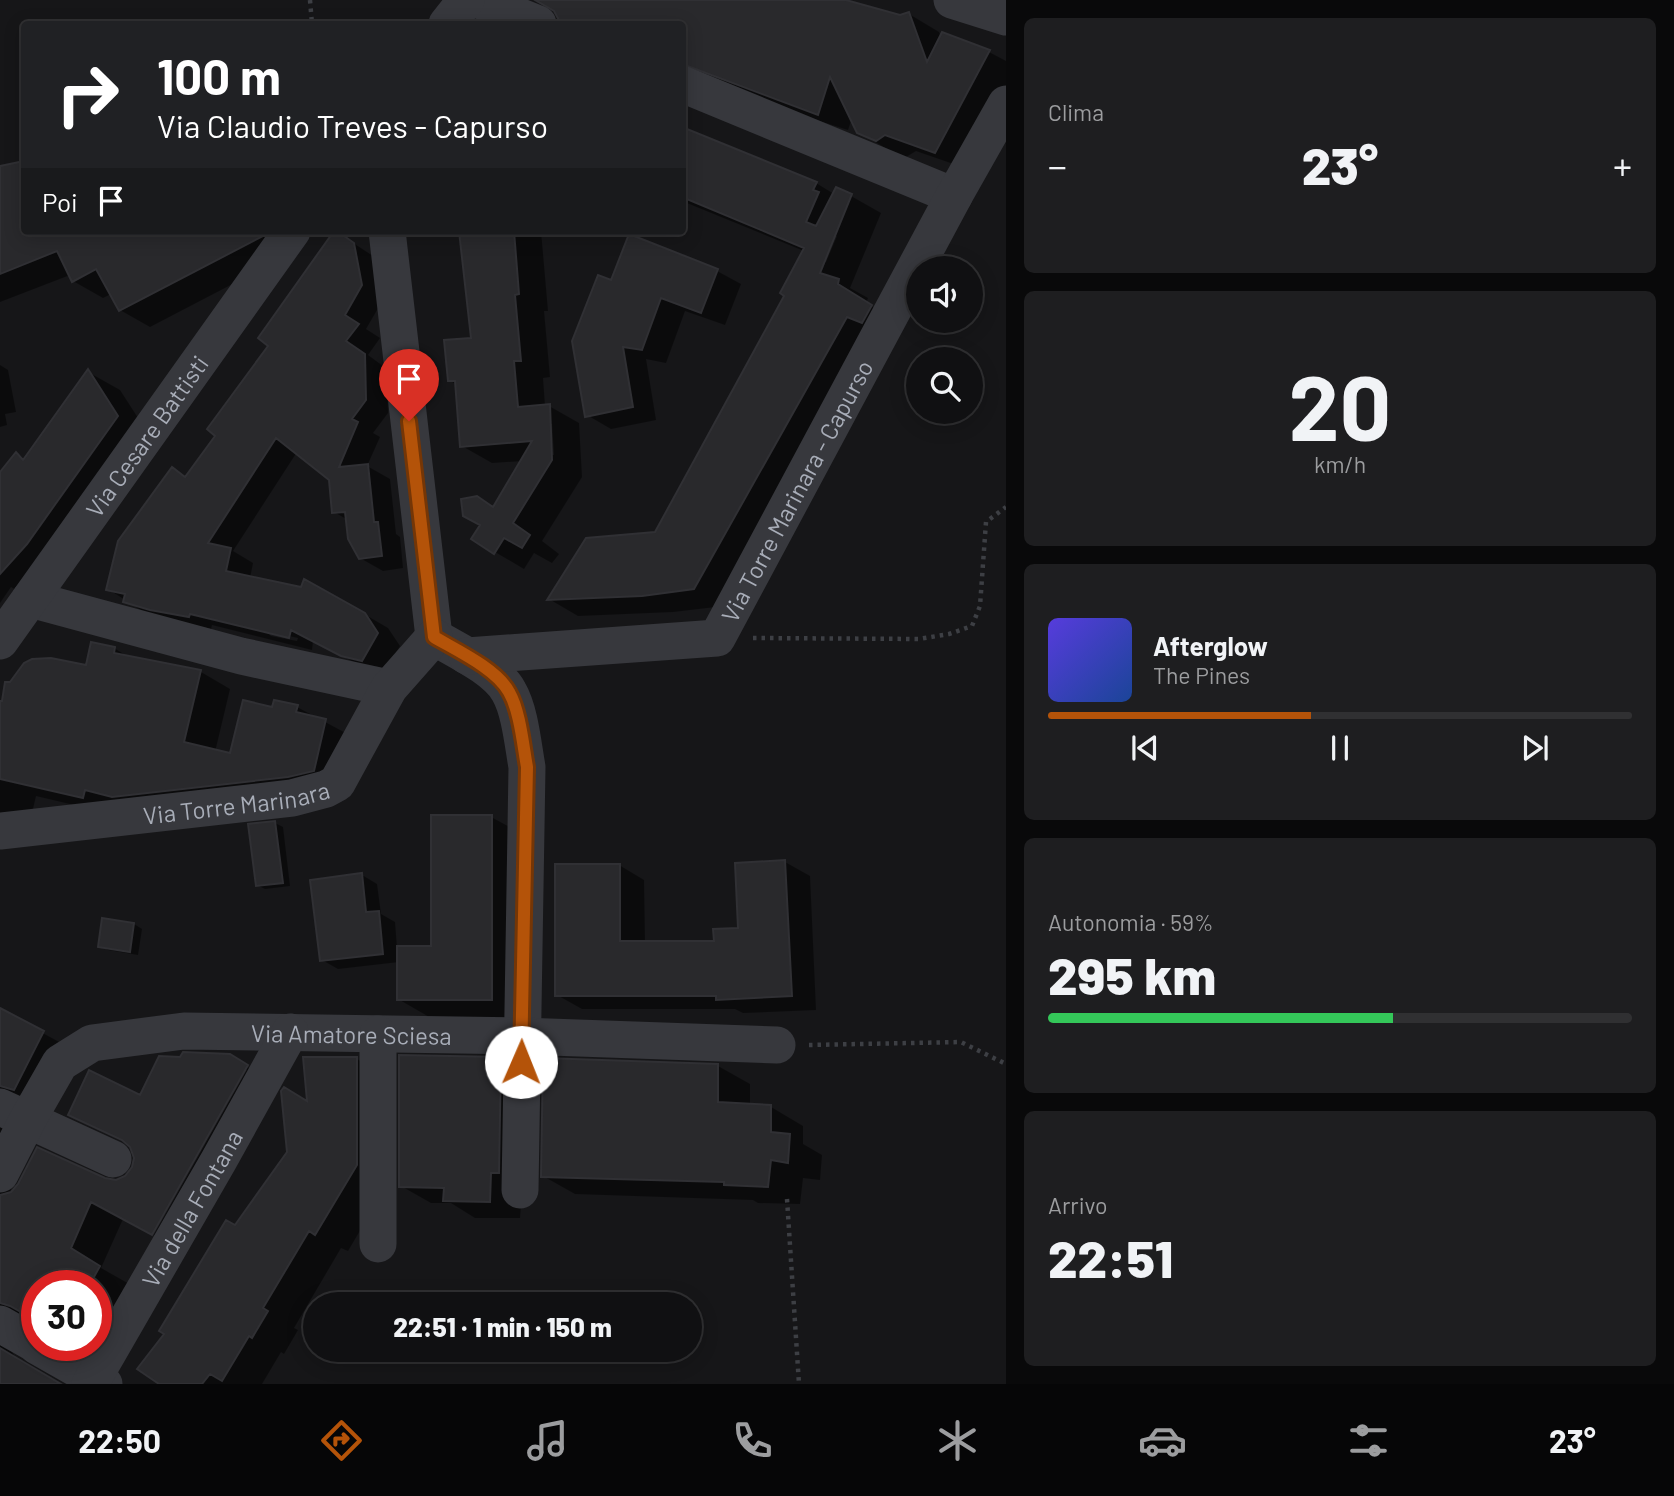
<!DOCTYPE html>
<html lang="it">
<meta charset="utf-8">
<style>
:root{--surface:#101012;--page:#1e1e20;--text:#f1f3f6;--muted:#9c9d9f;--line:#303032;--accent:#b45309}
body{margin:0;font-family:Barlow,sans-serif;background:var(--page);color:var(--text);height:100vh;display:flex;flex-direction:column;font-size:26px;white-space:nowrap}
*{box-sizing:border-box;margin:0}
p{font-size:23px;color:var(--muted)}
.icon{flex:none;width:38px;height:38px;fill:none;stroke:currentColor;stroke-width:2;stroke-linecap:round;stroke-linejoin:round}
.map{position:relative;flex:1;overflow:hidden}
.drawer{display:flex;flex-direction:column;gap:18px;padding:18px;background:#09090a;width:668px}
.drawer>*{flex:none}
.hud{position:absolute;left:21px;top:21px;width:665px;height:214px;border-radius:7px;box-shadow:0 4px 18px #0003,0 0 0 2px var(--line);background:#202124;color:#fff;overflow:hidden}
.controls{position:absolute;left:906px;top:256px;display:grid;gap:14px}
.controls a{display:grid;place-items:center;width:77px;height:77px;border-radius:50%;background:var(--surface);box-shadow:0 4px 18px #0003,0 0 0 2px var(--line);font-size:35px}
.speed{position:absolute;left:21px;top:1270px;display:flex;gap:14px;font-size:35px;font-weight:700;text-align:center}
.speed>*{display:grid;place-content:center;width:91px;height:91px;border-radius:50%;background:var(--surface);box-shadow:0 4px 18px #0003,0 0 0 2px var(--line);line-height:1}
.speed .limit{border:10px solid #d22;background:#fff;color:#111}
.pin{position:absolute;display:grid;place-items:center;width:60px;height:60px;color:#fff;margin:-72px -30px;border-radius:50% 50% 50% 0;rotate:-45deg;box-shadow:0 0 7px #0007}
.pin .icon{rotate:45deg}
.me{position:absolute;width:77px;margin:-38px;rotate:1deg;stroke-linejoin:round;filter:drop-shadow(0 0 5px #0008)}
.turn{display:flex;align-items:center;gap:24px;height:147px;padding:0 21px;font-size:32px}
.turn .icon{width:91px;height:91px;stroke-width:2.5}
.turn b{display:block;font-size:49px;line-height:60px}
.then{display:flex;align-items:center;height:66px;padding:0 21px;background:#0003;gap:14px;font-size:26px}
.big{font-size:52px;font-weight:800;line-height:1.1}
.drawer .card{flex:1;display:flex;flex-direction:column;justify-content:center;gap:10px;min-width:0;padding:0 24px;border-radius:10px;background:var(--page)}
.drawer .dial{align-items:center;gap:0}
.dial b{font-size:91px;line-height:1}
.song{display:flex;align-items:center;gap:21px}
.cover{width:84px;height:84px;border-radius:10px;background:linear-gradient(135deg,hsl(250 70% 55%),hsl(220 70% 35%))}
.played{height:7px;border-radius:4px;background:linear-gradient(90deg,var(--accent) 45%,var(--line) 45%)}
.keys{display:flex;justify-content:space-around;direction:ltr}
.heat{display:flex;justify-content:space-between;align-items:center;font-size:38px;direction:ltr}
.charge{height:10px;border-radius:5px;background:linear-gradient(90deg,#34c759 59%,var(--line) 0)}
.trip{position:absolute;left:303px;top:1292px;width:399px;height:70px;border-radius:35px;background:var(--surface);box-shadow:0 4px 18px #0003,0 0 0 2px var(--line);font-weight:800;line-height:70px;text-align:center}
.tabs{display:flex;height:112px;justify-content:space-around;align-items:center;background:#060607;color:var(--muted)}
.tabs .icon{width:49px;height:49px}
.tabs .active{color:var(--accent)}
.tabs b{font-size:32px;color:var(--text)}
main{display:flex;flex:1;min-height:0}
.map>svg:first-child{display:block}
</style>
<main>
<div class="map">
<svg width="1006" height="1384" viewBox="0 0 1006 1384">
<rect width="100%" height="100%" fill="#161618"/>
<path fill="#0007" fill-rule="evenodd" d="M 538,0 L 844,0 L 900,17 L 909,14 L 939,32 L 941,38 L 943,34 L 989,52 L 1006,61 L 1006,94 L 965,168 L 916,151 L 906,157 L 889,150 L 858,132 L 852,118 L 848,130 L 695,82 L 682,112 L 682,24 L 564,24 L 560,22 L 556,10 Z
M 682,127 L 816,183 L 834,194 L 851,196 L 881,213 L 850,288 L 868,298 L 866,303 L 900,323 L 724,606 L 673,612 L 578,616 L 549,599 L 657,534 L 786,296 L 804,251 L 682,201 ZM 833,236 L 837,236 L 826,262 L 822,262 Z
M 24,163 L 24,231 L 304,231 L 288,255 L 150,327 L 120,310 L 111,294 L 103,298 L 73,281 L 70,275 L 0,302 L 0,168 Z
M 335,231 L 376,258 L 384,298 L 366,329 L 380,338 L 368,355 L 387,369 L 388,413 L 373,433 L 380,437 L 367,466 L 390,479 L 396,534 L 400,537 L 403,568 L 383,571 L 360,558 L 348,520 L 334,512 L 331,479 L 297,452 L 233,551 L 253,563 L 250,578 L 364,614 L 388,628 L 400,646 L 384,672 L 366,668 L 313,641 L 312,650 L 212,625 L 211,629 L 147,614 L 108,589 L 173,470 L 187,477 L 218,435 ZM 266,631 L 298,638 L 297,641 L 271,636 Z
M 461,231 L 541,231 L 548,311 L 544,311 L 550,377 L 543,378 L 545,406 L 549,406 L 579,423 L 582,477 L 542,541 L 559,554 L 552,563 L 534,553 L 524,569 L 495,552 L 482,525 L 477,498 L 494,508 L 523,461 L 492,463 L 462,446 L 457,385 L 449,380 L 473,340 ZM 549,424 L 552,424 L 554,455 L 550,455 Z
M 717,271 L 741,284 L 725,325 L 685,311 L 666,363 L 646,359 L 656,420 L 611,429 L 587,415 L 612,282 Z
M 0,365 L 8,370 L 16,412 L 5,414 L 7,425 L 0,427 Z
M 88,372 L 120,390 L 149,435 L 28,597 L 11,587 L 0,603 L 0,475 L 16,454 L 25,460 Z
M 114,648 L 130,658 L 201,672 L 230,689 L 215,752 L 231,755 L 274,709 L 297,707 L 355,738 L 343,787 L 112,814 L 36,796 L 29,826 L 0,832 L 0,703 L 87,667 Z
M 491,817 L 524,835 L 524,1018 L 431,1018 L 398,999 L 399,962 L 338,969 L 322,960 L 362,875 L 377,884 L 381,914 L 395,922 L 397,948 L 432,948 Z
M 275,823 L 283,827 L 290,886 L 265,889 L 257,885 Z
M 785,862 L 810,876 L 816,1010 L 743,1013 L 735,1009 L 582,1009 L 557,995 L 619,865 L 644,880 L 645,943 L 715,943 L 739,930 Z
M 104,920 L 134,924 L 142,929 L 138,955 L 108,950 L 100,946 Z
M 0,1010 L 74,1050 L 12,1183 L 9,1197 L 104,1180 L 116,1182 L 126,1178 L 133,1169 L 136,1158 L 132,1146 L 71,1115 L 141,1097 L 229,1056 L 278,1085 L 184,1251 L 154,1235 L 247,1070 L 243,1070 L 123,1219 L 101,1268 L 131,1285 L 118,1366 L 83,1346 L 96,1346 L 96,1286 L 37,1286 L 37,1321 L 22,1323 L 10,1344 L 13,1354 L 21,1363 L 58,1384 L 0,1384 Z
M 501,1058 L 531,1076 L 520,1218 L 475,1218 L 451,1203 L 431,1203 L 401,1186 Z
M 357,1059 L 388,1077 L 388,1183 L 348,1251 L 341,1248 L 294,1328 L 298,1330 L 284,1354 L 281,1352 L 262,1384 L 162,1384 L 167,1333 L 236,1227 L 288,1153 L 309,1104 Z
M 718,1066 L 750,1084 L 750,1106 L 771,1107 L 803,1126 L 803,1144 L 822,1155 L 820,1180 L 803,1178 L 800,1204 L 758,1203 L 753,1200 L 575,1194 L 543,1176 Z"/>
<path fill="#29292c" stroke="#303034" stroke-width="2" d="M 535,0 L 846,0 L 900,15 L 909,12 L 927,62 L 942,32 L 990,50 L 935,153 L 885,135 L 876,141 L 857,133 L 830,77 L 818,115 L 682,64 L 682,24 L 561,24 L 554,11 Z
M 682,127 L 817,182 L 813,190 L 819,192 L 806,222 L 816,226 L 836,187 L 852,194 L 820,273 L 839,279 L 838,284 L 872,305 L 862,323 L 847,317 L 694,589 L 642,596 L 547,600 L 586,538 L 655,532 L 784,296 L 780,293 L 804,248 L 682,197 Z
M 24,161 L 24,231 L 266,231 L 263,236 L 119,311 L 96,269 L 72,282 L 57,251 L 0,274 L 0,166 Z
M 334,231 L 337,231 L 354,243 L 362,285 L 345,315 L 359,324 L 346,341 L 365,354 L 366,400 L 352,419 L 358,422 L 339,467 L 368,464 L 374,522 L 378,522 L 382,556 L 359,559 L 348,539 L 345,512 L 332,513 L 329,480 L 276,438 L 208,543 L 231,548 L 226,571 L 301,587 L 304,579 L 365,613 L 378,633 L 362,661 L 341,656 L 291,630 L 289,638 L 190,614 L 189,617 L 150,610 L 123,602 L 125,594 L 106,590 L 118,541 L 172,467 L 185,477 L 215,436 L 207,429 L 268,346 L 258,338 Z
M 459,231 L 514,231 L 519,294 L 515,295 L 521,361 L 514,361 L 518,407 L 550,404 L 552,460 L 513,523 L 530,535 L 522,548 L 504,538 L 494,554 L 471,539 L 480,525 L 463,516 L 461,499 L 477,496 L 493,507 L 532,441 L 460,447 L 455,381 L 448,381 L 444,340 L 471,338 Z
M 629,234 L 718,269 L 701,313 L 661,298 L 642,350 L 623,347 L 633,407 L 585,417 L 572,341 L 598,275 L 611,280 Z
M 88,369 L 118,416 L 27,544 L 0,574 L 0,472 L 16,452 L 23,460 Z
M 91,642 L 115,647 L 114,653 L 201,670 L 184,742 L 230,753 L 243,700 L 272,707 L 274,700 L 298,705 L 296,712 L 326,719 L 314,771 L 288,777 L 112,797 L 85,790 L 83,798 L 0,779 L 0,701 L 2,701 L 5,682 L 10,682 L 24,663 L 32,659 L 51,658 L 86,665 Z
M 431,815 L 492,815 L 492,1000 L 397,1000 L 397,946 L 431,946 Z
M 275,821 L 283,883 L 256,886 L 248,824 Z
M 785,860 L 792,996 L 716,1000 L 716,996 L 555,996 L 555,864 L 620,864 L 620,941 L 714,941 L 713,929 L 738,928 L 735,863 Z
M 362,873 L 366,912 L 379,911 L 383,954 L 320,961 L 310,880 Z
M 102,918 L 134,923 L 130,952 L 98,947 Z
M 0,1008 L 44,1031 L 14,1090 L 0,1086 Z
M 183,1052 L 230,1054 L 248,1065 L 152,1235 L 91,1202 L 71,1248 L 100,1266 L 89,1286 L 37,1286 L 37,1321 L 10,1306 L 0,1303 L 0,1195 L 11,1192 L 18,1184 L 37,1147 L 105,1178 L 116,1180 L 125,1176 L 132,1167 L 134,1158 L 130,1147 L 122,1140 L 68,1115 L 89,1070 L 140,1095 L 159,1056 L 180,1057 Z
M 399,1055 L 501,1057 L 499,1173 L 491,1173 L 490,1202 L 443,1201 L 444,1188 L 399,1187 Z
M 303,1057 L 357,1057 L 357,1165 L 315,1235 L 309,1231 L 263,1308 L 268,1311 L 252,1338 L 249,1336 L 222,1381 L 210,1374 L 202,1384 L 159,1384 L 137,1369 L 164,1334 L 159,1331 L 226,1220 L 235,1225 L 287,1152 L 281,1091 L 284,1087 L 307,1101 Z
M 543,1058 L 718,1064 L 718,1102 L 771,1105 L 771,1132 L 790,1134 L 788,1163 L 771,1160 L 768,1187 L 724,1185 L 724,1182 L 541,1177 Z
M 0,1348 L 27,1364 L 61,1384 L 0,1384 Z"/>
<g fill="none" stroke-linecap="round" stroke-linejoin="round">
<path stroke="#3d3f44" stroke-width="4.5" stroke-dasharray="3.5 5" stroke-linecap="butt" d="M 310,0 L 312,24
M 753,638 L 919,639 L 949,634 L 972,626 L 980,606 L 986,522 L 1006,507
M 809,1045 L 961,1042 L 1006,1064
M 787,1199 L 799,1384"/>
<g stroke="#37383d" stroke-width="37">
<path d="M 479,0 L 538,24"/>
<path d="M 952,0 L 1006,17"/>
<path d="M 447,24 L 466,0"/>
<path d="M 682,84 L 954,196"/>
<path d="M 387,231 L 434,637"/>
<path d="M 30,599 L 241,656 L 389,688"/>
<path d="M 434,637 C 456,650 497,669 509,692 C 520,711 523,745 527,767 L 520,1190"/>
<path id="s1" d="M 0,641 L 292,231"/>
<path id="s2" d="M 467,656 L 717,638 L 954,196 L 1006,104"/>
<path id="s3" d="M 0,831 L 292,798 L 326,789 L 337,783 L 389,688 L 434,637"/>
<path d="M 0,1107 L 113,1159"/>
<path id="s4" d="M 0,1174 L 28,1119 L 60,1063 L 92,1043 L 184,1031 L 521,1036 L 777,1045"/>
<path d="M 378,1244 L 378,1034"/>
<path d="M 0,1324 L 37,1345"/>
<path d="M 37,1346 L 104,1384"/>
<path id="s5" d="M 90,1384 L 219,1160 L 290,1032"/>
</g>
</g>
<g fill="none" stroke-linecap="round" stroke-linejoin="round">
<g stroke="#753606" stroke-width="18">
<path id="route" d="M 409,421 L 434,637 C 456,650 497,669 509,692 C 520,711 523,745 527,767 L 521,1062"/>
</g>
<use href="#route" stroke="#b45309" stroke-width="12"/>
</g>
<g text-anchor="middle" dominant-baseline="central" stroke-width="7" stroke-linejoin="round" paint-order="stroke">
<g font-size="24" fill="#a8adb8" stroke="#111113">
<text stroke="none"><textPath href="#s1" startOffset="252">Via Cesare Battisti</textPath></text>
<text stroke="none"><textPath href="#s2" startOffset="418">Via Torre Marinara - Capurso</textPath></text>
<text stroke="none"><textPath href="#s3" startOffset="238">Via Torre Marinara</textPath></text>
<text stroke="none"><textPath href="#s4" startOffset="424">Via Amatore Sciesa</textPath></text>
<text stroke="none"><textPath href="#s5" startOffset="203">Via della Fontana</textPath></text>
</g>
</g>
</svg>
<div class="controls">
<a><svg class="icon" aria-label="sound" viewBox="0 0 24 24"><path d="M4 9h4l5-4v14l-5-4H4zM17 9q2 3 0 6"/></svg></a>
<a><svg class="icon" aria-label="search" viewBox="0 0 24 24"><circle cx="10" cy="10" r="6"/><path d="M15 15l6 6"/></svg></a>
</div>
<div class="speed"><div class="limit">30</div></div>
<div class="pin" style="left:409px;top:421px;background:#d93025"><svg class="icon" aria-label="arrive" viewBox="0 0 24 24"><path d="M6 21V4h12l-3 4 3 4H6"/></svg></div>
<svg class="me" style="left:521px;top:1062px" viewBox="-20 -20 40 40"><circle r="19" fill="#fff"/><path d="M0-13L10 11 0 6-10 11z" fill="#b45309"/></svg>
<div class="trip">22:51 · 1 min · 150 m</div>
<div class="hud">
<div class="turn"><svg class="icon" aria-label="right" viewBox="0 0 24 24"><path d="M7 20v-9h11M14 6l5 5-5 5"/></svg><div><b>100 m</b>Via Claudio Treves - Capurso</div></div>
<div class="then">Poi<svg class="icon" aria-label="arrive" viewBox="0 0 24 24"><path d="M6 21V4h12l-3 4 3 4H6"/></svg></div>
</div>
</div>
<section class="drawer">
<div class="card"><p>Clima</p>
<div class="heat"><a>−</a><b class="big">23°</b><a>+</a></div>
</div>
<div class="card dial"><b>20</b><p>km/h</p></div>
<div class="card">
<div class="song"><i class="cover"></i><div><b>Afterglow</b><p>The Pines</p></div></div>
<div class="played"></div>
<div class="keys"><svg class="icon" aria-label="previous" viewBox="0 0 24 24"><path d="M18 5L8 12l10 7zM5 5v14"/></svg><svg class="icon" aria-label="pause" viewBox="0 0 24 24"><path d="M8 5v14M16 5v14"/></svg><svg class="icon" aria-label="next" viewBox="0 0 24 24"><path d="M6 5l10 7-10 7zM19 5v14"/></svg></div>
</div>
<div class="card"><p>Autonomia · 59%</p><b class="big">295 km</b><div class="charge"></div></div>
<div class="card"><p>Arrivo</p><b class="big">22:51</b></div>
</section>
</main>
<nav class="tabs">
<b>22:50</b>
<svg class="icon active" aria-label="directions" viewBox="0 0 24 24"><path d="M12 3l9 9-9 9-9-9zM9 14v-3h6M13 9l2 2-2 2"/></svg>
<svg class="icon" aria-label="music" viewBox="0 0 24 24"><path d="M9 18V5l10-2v13"/><circle cx="6" cy="18" r="3"/><circle cx="16" cy="16" r="3"/></svg>
<svg class="icon" aria-label="phone" viewBox="0 0 24 24"><path d="M5 4h4l2 5-3 2q2 4 5 5l2-3 5 2v4C11 20 4 13 5 4z"/></svg>
<svg class="icon" aria-label="climate" viewBox="0 0 24 24"><path d="M12 3v18M4 7l16 10M4 17L20 7"/></svg>
<svg class="icon" aria-label="car" viewBox="0 0 24 24"><path d="M5 17H2v-5l4-1 3-4h7l3 4 3 1v5h-3M9 17h6M6 11h13"/><circle cx="7" cy="17" r="2"/><circle cx="17" cy="17" r="2"/></svg>
<svg class="icon" aria-label="filters" viewBox="0 0 24 24"><path d="M4 7h16M4 17h16"/><circle cx="9" cy="7" r="2"/><circle cx="15" cy="17" r="2"/></svg>
<b>23°</b>
</nav>
